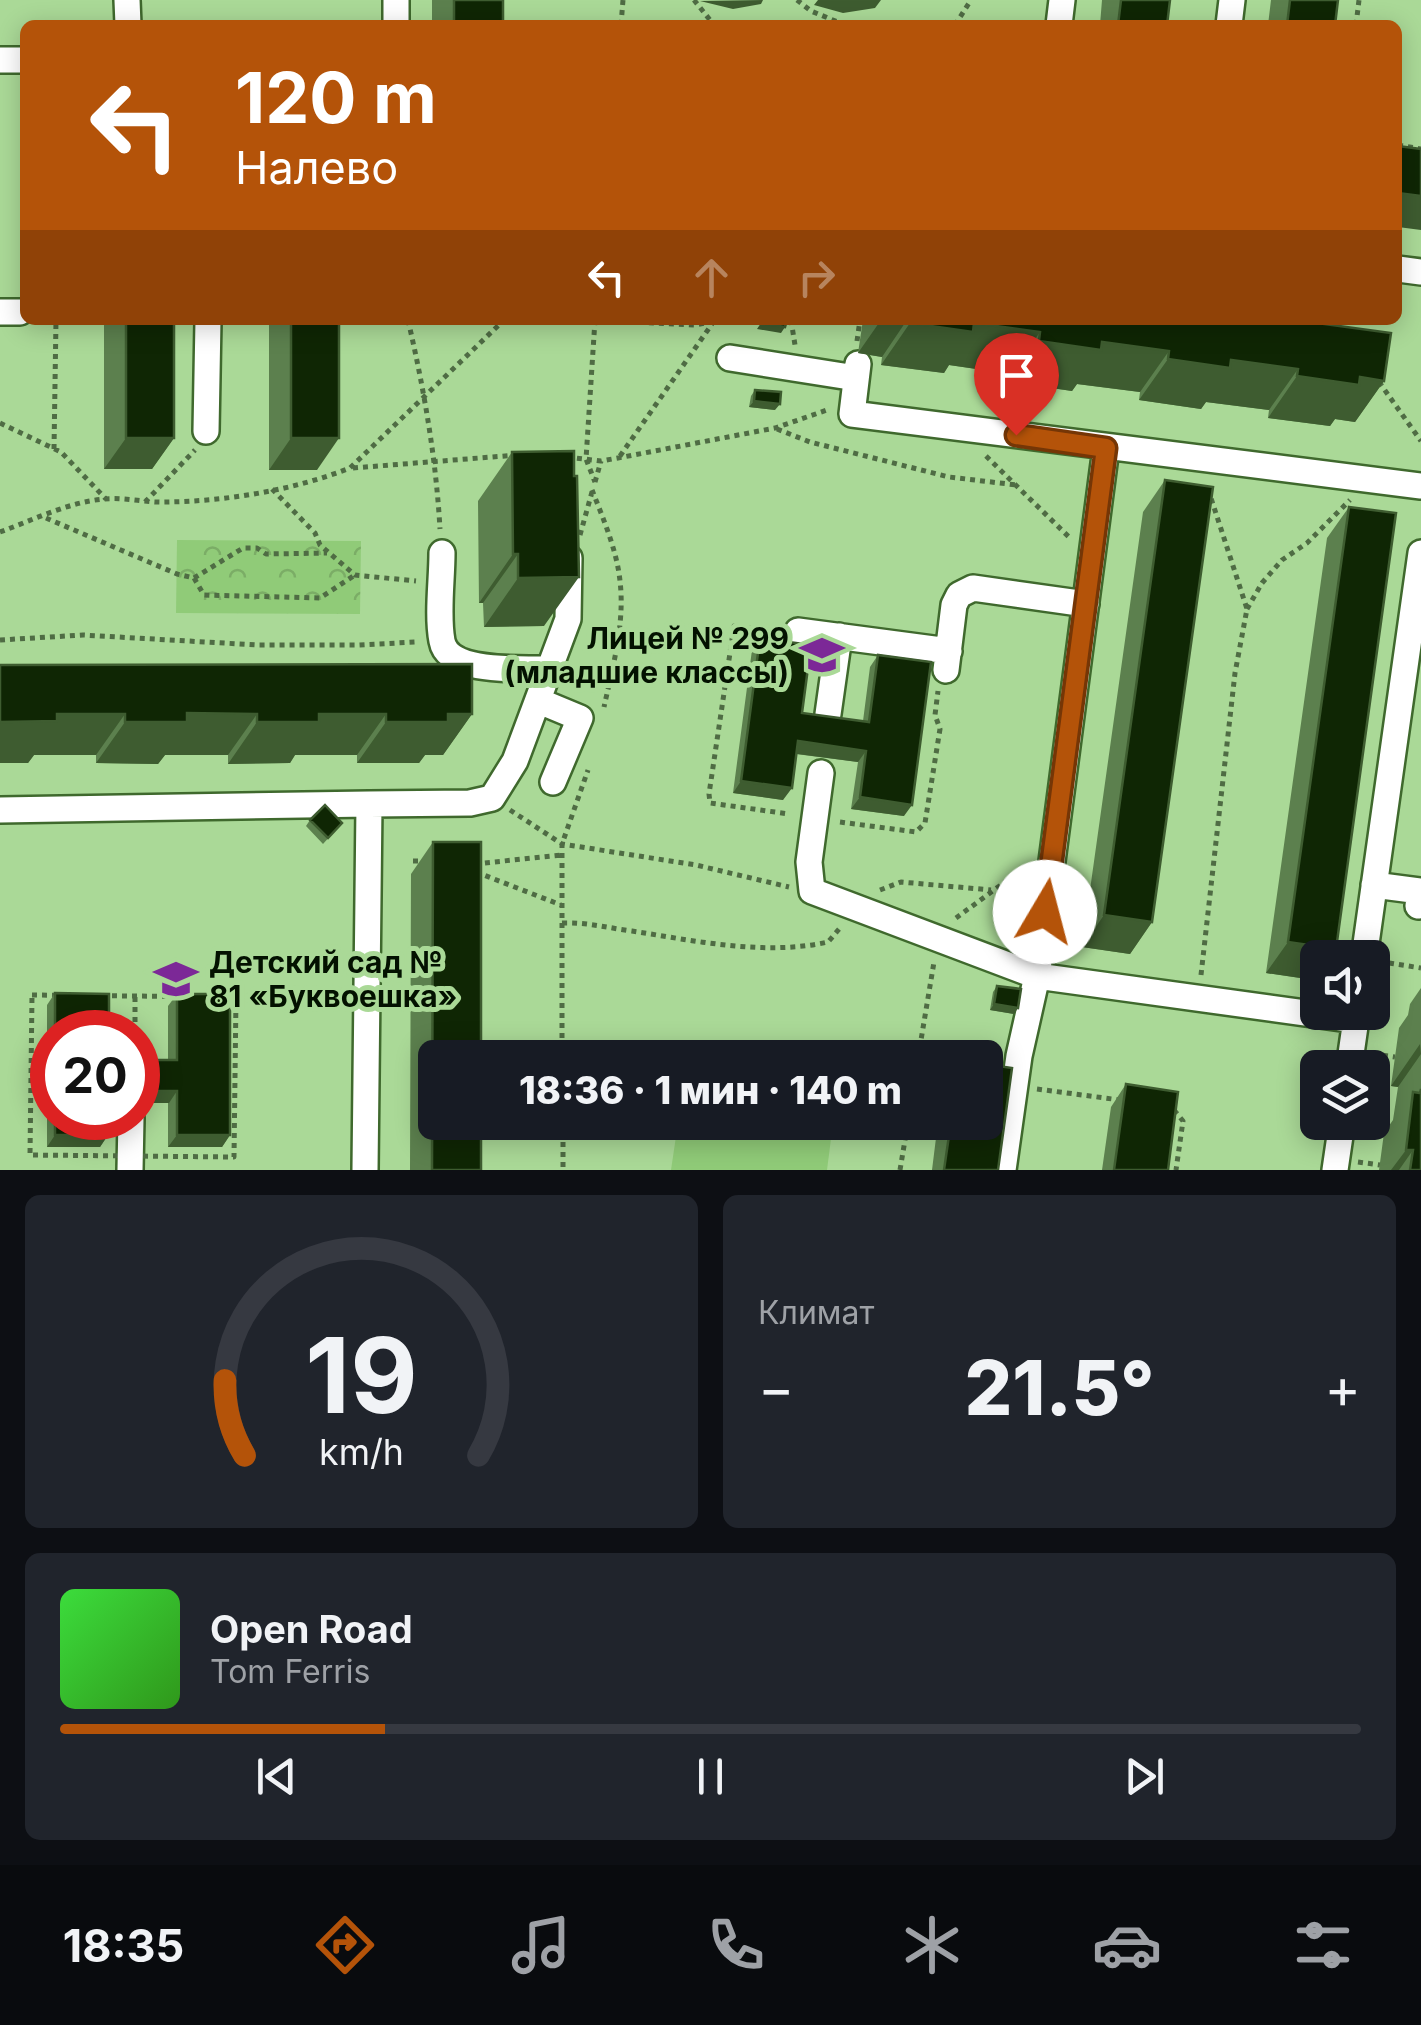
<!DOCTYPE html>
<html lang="ru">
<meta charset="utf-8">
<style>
:root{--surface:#171b24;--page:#20242c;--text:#f1f3f6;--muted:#9ea1a6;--line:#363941;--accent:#b45309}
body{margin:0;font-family:Inter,sans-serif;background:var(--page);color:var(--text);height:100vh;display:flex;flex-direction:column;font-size:38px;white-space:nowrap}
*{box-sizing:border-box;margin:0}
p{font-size:32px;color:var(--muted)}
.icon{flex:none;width:55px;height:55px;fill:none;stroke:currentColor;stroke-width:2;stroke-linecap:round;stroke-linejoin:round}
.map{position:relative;height:1170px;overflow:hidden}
.sheet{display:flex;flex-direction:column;gap:25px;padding:25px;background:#0d0f14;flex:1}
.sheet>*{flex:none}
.guide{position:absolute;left:20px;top:20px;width:1382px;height:305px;border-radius:15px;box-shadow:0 5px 25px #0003;background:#b45309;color:#fff;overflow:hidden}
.tools{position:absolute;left:1300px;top:940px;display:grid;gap:20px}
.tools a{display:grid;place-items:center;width:90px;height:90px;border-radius:15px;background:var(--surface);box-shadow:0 5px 25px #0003;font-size:50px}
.speed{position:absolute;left:30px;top:1010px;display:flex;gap:20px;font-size:50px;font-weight:700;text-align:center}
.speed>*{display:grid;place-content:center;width:130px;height:130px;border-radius:50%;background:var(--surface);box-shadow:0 5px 25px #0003;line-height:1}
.speed .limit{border:15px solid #d22;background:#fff;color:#111}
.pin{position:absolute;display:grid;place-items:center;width:85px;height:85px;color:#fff;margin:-102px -42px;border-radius:50% 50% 50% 0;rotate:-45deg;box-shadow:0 0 10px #0007}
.pin .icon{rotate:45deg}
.me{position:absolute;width:110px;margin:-55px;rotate:8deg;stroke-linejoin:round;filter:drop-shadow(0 0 8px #0008)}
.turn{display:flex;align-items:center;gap:35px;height:210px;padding:0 50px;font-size:45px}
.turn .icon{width:130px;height:130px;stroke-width:2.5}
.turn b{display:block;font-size:70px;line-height:85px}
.lanes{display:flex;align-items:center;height:95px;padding:0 50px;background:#0003;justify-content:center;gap:50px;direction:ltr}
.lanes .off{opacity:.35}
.big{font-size:75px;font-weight:800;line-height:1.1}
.sheet .tile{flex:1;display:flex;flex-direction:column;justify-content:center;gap:15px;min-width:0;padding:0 35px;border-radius:15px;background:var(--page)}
.sheet .dial{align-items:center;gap:0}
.dial svg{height:260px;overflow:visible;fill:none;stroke:var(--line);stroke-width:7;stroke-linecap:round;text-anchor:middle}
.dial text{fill:var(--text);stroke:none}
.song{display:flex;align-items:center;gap:30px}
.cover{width:120px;height:120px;border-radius:15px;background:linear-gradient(135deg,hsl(120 70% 55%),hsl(110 70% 35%))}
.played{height:10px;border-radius:5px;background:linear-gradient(90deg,var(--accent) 25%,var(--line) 25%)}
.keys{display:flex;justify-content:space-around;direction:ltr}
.heat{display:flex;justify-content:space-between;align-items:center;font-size:55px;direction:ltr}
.sheet .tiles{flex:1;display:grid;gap:25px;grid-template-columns:1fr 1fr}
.tile:last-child{grid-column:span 2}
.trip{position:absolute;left:418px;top:1040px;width:585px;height:100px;border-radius:15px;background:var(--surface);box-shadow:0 5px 25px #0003;font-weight:800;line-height:100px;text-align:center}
.dock{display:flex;height:160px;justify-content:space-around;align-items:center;background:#090b0e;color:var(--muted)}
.dock .icon{width:70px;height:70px}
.dock .selected{color:var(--accent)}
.dock b{font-size:45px;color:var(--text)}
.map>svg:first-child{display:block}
</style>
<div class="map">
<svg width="1421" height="1170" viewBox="0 0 1421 1170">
<defs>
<pattern id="park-crowns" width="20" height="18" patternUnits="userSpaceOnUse" patternTransform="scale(2.5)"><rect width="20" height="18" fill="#90cb78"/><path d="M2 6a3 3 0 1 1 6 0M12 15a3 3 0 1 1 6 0" fill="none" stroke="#7bad66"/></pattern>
</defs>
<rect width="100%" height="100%" fill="#aad997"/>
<path fill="#90cb78" d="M 678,1123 L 833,1123 L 827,1170 L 671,1170 Z"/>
<path fill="url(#park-crowns)" d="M 177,540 L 361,541 L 360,614 L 176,613 Z"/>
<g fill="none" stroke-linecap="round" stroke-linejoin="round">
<g stroke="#3f692d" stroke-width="30">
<path id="minor" d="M 127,0 L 128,25
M 396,0 L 396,25
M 1059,25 L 1062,0
M 1229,25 L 1232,0
M 0,60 L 25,60
M 1398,269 L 1421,272
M 0,312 L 20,312
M 730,358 L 856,378
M 858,364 L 852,414 L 1421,486
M 206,431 L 208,320
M 442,553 C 442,581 437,614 442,641 C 448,675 524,668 551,669
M 798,631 L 949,651
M 946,670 L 954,605 L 959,595 L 973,588 L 1086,604
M 539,701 L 580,718 L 553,782
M 828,714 L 839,636
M 821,773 L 809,862 L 812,891 L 1037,976 L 1356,1020
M 369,804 L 470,803 L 492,798 L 515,761 L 568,619 L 569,558
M 0,810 L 369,804 L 365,1170
M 1374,885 L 1420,891 L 1418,906
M 1364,958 L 1421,553
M 1349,1068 L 1357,1012
M 130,1170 L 131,1118
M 1003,1170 L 1019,1056 L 1037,976 L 1106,448
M 1335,1170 L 1342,1122"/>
</g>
<path stroke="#4f6c44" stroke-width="5" stroke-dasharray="5 5" stroke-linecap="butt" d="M 694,0 L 714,25
M 797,0 L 811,11 L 845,25
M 621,25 L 623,0
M 955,25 L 971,0
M 1356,25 L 1359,0
M 1398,145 L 1421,149
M 408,320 C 424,389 436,458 440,529
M 589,320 L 695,325 L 720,320
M 595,320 L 586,459 L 595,482
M 791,320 L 795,345
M 857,341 L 860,320
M 1379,382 L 1421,441
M 0,423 L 61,452 L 106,499
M 777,429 L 810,442 L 949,477 L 1017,485
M 54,449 L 56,320
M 620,456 L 712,324
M 986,456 L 1071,539
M 567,457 L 601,461 L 618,458 L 775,428 L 830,409
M 353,468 L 517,455
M 595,482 L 601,461
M 272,489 L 315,533 L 320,545 L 355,575 L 416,581
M 592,490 C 603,518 617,551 620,581 C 625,623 613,666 604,707
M 145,502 L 195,450
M 46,518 L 177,574 L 194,578 L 204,595 L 320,598 L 355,575
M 0,532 C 33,520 69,502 104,499 C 125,497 146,503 167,502 C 228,501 294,490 350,468 L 504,320
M 580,535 L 592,492
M 194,578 L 243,548 L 257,548 L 266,554 L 327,553
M 1247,609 L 1262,583 L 1282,560 L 1307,543 L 1350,500
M 774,631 L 734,626 L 709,794 L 710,803 L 789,814
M 0,640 L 83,635 L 258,645 L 359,645 L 416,642
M 510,810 L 562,844 L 696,865 L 789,887
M 840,822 L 916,832 L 925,823 L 940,729 L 935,715 L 938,691
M 413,861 L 426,861
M 475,864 L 561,855
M 476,872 L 561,905
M 880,890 L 901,882 L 991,890
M 956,918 L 1028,865
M 562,923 C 587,922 608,928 632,931 C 696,941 765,956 828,942 L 840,928
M 1389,963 L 1421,968
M 1201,975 L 1235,673 L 1247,609 L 1210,495
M 32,995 L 236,997 L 234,1157 L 30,1155 Z
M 135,1032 L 135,996
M 1373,1054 L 1395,1057
M 562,1058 L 562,844 L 588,770
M 918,1058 L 934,962
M 1037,1089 L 1120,1100
M 1174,1110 L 1183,1121 L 1176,1170
M 563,1122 L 563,1170
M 1358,1162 L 1380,1165
M 900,1170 L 908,1122"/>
<use href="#minor" stroke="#fff" stroke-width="25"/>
</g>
<path fill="#5c804e" d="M 432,0 L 503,0 L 503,25 L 432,25 Z
M 1102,0 L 1170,0 L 1167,25 L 1100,25 Z
M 1271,0 L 1338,0 L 1335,25 L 1268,25 Z
M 25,73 L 25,102 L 22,102 L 22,77 Z
M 104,320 L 174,320 L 174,438 L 152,469 L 104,469 Z
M 269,320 L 339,320 L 317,470 L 269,470 Z
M 863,320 L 1295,320 L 1384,381 L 1355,422 L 1335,419 L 1330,426 L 1268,418 L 1269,410 L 1206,402 L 1201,409 L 1139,400 L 1140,392 L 1077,384 L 1072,391 L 1010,382 L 1011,374 L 949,365 L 944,373 L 881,365 L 882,357 L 858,353 Z
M 755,390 L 775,410 L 749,407 L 751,396 Z
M 512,452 L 544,626 L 484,627 L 483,603 L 479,603 L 478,501 Z
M 1165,480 L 1152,922 L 1130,954 L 1082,947 L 1143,512 Z
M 1349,507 L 1314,980 L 1266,973 L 1327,538 Z
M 760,638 L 802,713 L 863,721 L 870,667 L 878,655 L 904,816 L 851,809 L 858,762 L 796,754 L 783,800 L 733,793 L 752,650 Z
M 0,665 L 472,714 L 443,755 L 425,755 L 419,763 L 357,763 L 357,755 L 295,755 L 290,763 L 228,764 L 228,755 L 165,755 L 158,764 L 96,763 L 96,755 L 34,755 L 28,763 Z
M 310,820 L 342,823 L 323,844 L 306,826 Z
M 433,842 L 481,1170 L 410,1170 L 411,874 Z
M 997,986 L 1014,1014 L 990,1010 L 993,992 Z
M 1421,988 L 1421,1170 L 1379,1170 L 1384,1133 L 1393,1120 L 1398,1087 L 1391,1086 L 1399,1028 L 1408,1015 L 1410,1004 Z
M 55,993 L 109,1032 L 52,1032 L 52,1118 L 108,1118 L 108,1135 L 100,1147 L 47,1147 L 47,1005 Z
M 177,994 L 230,1135 L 222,1147 L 168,1147 L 168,1006 Z
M 1126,1084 L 1168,1170 L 1102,1170 L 1111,1107 Z
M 938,1122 L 985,1122 L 998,1170 L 932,1170 Z"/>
<path fill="#3e5c30" d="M 763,0 L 761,4 L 733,9 L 700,1 Z
M 818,0 L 881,0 L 875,8 L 843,13 L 814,5 Z
M 1398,193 L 1421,196 L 1421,230 L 1398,227 Z
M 881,320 L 907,320 L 882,357 L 858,353 Z
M 761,323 L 785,327 L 781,333 L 757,329 Z
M 910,323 L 974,323 L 1040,332 L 1011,374 L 949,365 L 944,373 L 881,365 Z
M 1039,341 L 1102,342 L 1169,351 L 1140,392 L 1077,384 L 1072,391 L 1010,382 Z
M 1168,359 L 1231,360 L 1298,369 L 1269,410 L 1206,402 L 1201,409 L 1139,400 Z
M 1297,376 L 1360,377 L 1384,381 L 1355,422 L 1335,419 L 1330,426 L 1268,418 Z
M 754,401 L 780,404 L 775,410 L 749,407 Z
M 126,438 L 174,438 L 152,469 L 104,469 Z
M 291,438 L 339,438 L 317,470 L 269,470 Z
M 513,554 L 518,554 L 483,603 L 479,603 Z
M 579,577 L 544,626 L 484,627 L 518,578 Z
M 187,713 L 257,714 L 228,755 L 165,755 L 158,764 L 96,763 L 125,722 Z
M 57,714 L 125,714 L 96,755 L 34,755 L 28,763 L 0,763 L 0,722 Z
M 319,714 L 386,714 L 357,755 L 295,755 L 290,763 L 228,764 L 257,722 Z
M 448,714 L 472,714 L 443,755 L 425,755 L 419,763 L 357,763 L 386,722 Z
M 798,741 L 866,751 L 858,762 L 790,753 Z
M 741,781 L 792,788 L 783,800 L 733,793 Z
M 860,797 L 912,805 L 904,816 L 851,809 Z
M 1104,915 L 1152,922 L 1130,954 L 1082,947 Z
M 1288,942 L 1336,949 L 1330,958 L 1318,958 L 1318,975 L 1314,980 L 1266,973 Z
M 994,1004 L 1018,1008 L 1014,1014 L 990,1010 Z
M 1420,1044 L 1421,1054 L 1398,1087 L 1391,1086 Z
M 138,1091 L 177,1091 L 169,1103 L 138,1103 Z
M 55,1135 L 108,1135 L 100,1147 L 47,1147 Z
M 177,1135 L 230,1135 L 222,1147 L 168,1147 Z
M 1406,1150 L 1413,1150 L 1399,1170 L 1391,1170 Z"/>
<path fill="#0f2604" stroke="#3e5c30" stroke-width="2.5" d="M 454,0 L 503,0 L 503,25 L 454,25 Z
M 1121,0 L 1170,0 L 1167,25 L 1118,25 Z
M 1290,0 L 1338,0 L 1335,25 L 1287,25 Z
M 1398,146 L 1421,149 L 1421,196 L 1398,193 Z
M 126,320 L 174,320 L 174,438 L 126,438 Z
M 291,320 L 339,320 L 339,438 L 291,438 Z
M 762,320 L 787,320 L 785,327 L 761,323 Z
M 910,320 L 1295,320 L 1391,333 L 1384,381 L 1360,377 L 1359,385 L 1297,376 L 1298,369 L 1231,360 L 1230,368 L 1168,359 L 1169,351 L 1102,342 L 1101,350 L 1039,341 L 1040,332 L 974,323 L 973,332 L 910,323 Z
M 755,390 L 781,392 L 780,404 L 754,401 Z
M 574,451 L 574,476 L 577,476 L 579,577 L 518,578 L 518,554 L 513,554 L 512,452 Z
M 1165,480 L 1213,487 L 1152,922 L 1104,915 Z
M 1349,507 L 1396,513 L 1336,949 L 1288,942 Z
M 760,638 L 811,645 L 802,713 L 869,722 L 878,655 L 931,662 L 912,805 L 860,797 L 866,751 L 798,741 L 792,788 L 741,781 Z
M 472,664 L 472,714 L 448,714 L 448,722 L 386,722 L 386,714 L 319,714 L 319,722 L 257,722 L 257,714 L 187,713 L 187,722 L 125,722 L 125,714 L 57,714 L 57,721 L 0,722 L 0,665 Z
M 325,805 L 342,823 L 328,838 L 310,820 Z
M 433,842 L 481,842 L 481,1058 L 435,1058 L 435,1122 L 481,1122 L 481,1170 L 432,1170 Z
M 997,986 L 1021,989 L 1018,1008 L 994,1004 Z
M 55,993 L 109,994 L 109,1032 L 55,1032 Z
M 177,994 L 230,994 L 230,1135 L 177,1135 L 177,1091 L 138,1091 L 138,1060 L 177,1060 Z
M 985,1064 L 1012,1068 L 998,1170 L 944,1170 L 951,1122 L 985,1122 Z
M 1126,1084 L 1178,1092 L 1168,1170 L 1114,1170 Z
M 1421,1089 L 1421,1170 L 1410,1170 L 1413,1150 L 1406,1150 L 1413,1092 L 1420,1093 Z
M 55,1118 L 108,1118 L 108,1135 L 55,1135 Z"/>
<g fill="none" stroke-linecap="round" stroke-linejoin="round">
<g stroke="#753606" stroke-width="25">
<path id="route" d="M 1016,435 L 1106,448 L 1045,912"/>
</g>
<use href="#route" stroke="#b45309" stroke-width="18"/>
</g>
<defs>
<g id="school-bare" transform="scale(3.45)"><path d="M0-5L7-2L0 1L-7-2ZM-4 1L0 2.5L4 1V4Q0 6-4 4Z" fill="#7c2897" stroke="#aad997" stroke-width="2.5" paint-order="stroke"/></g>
</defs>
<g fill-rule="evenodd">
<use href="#school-bare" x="822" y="655"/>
<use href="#school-bare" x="176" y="979"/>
</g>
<g text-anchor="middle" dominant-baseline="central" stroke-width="10" stroke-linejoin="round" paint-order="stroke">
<g font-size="30" font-weight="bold" fill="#031100" stroke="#aad997" text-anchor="end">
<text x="789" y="638">Лицей № 299<tspan x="789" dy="34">(младшие классы)</tspan></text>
<text x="209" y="962" text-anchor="start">Детский сад №<tspan x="209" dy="34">81 «Буквоешка»</tspan></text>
</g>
</g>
</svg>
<div class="tools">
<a><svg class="icon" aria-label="sound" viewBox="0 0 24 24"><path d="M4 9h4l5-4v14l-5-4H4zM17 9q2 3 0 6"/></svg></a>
<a><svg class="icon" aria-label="layers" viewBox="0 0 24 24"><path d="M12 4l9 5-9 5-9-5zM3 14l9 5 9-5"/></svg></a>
</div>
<div class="speed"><div class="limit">20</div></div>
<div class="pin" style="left:1016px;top:435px;background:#d93025"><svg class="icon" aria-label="arrive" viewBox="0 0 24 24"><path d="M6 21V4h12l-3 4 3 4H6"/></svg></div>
<svg class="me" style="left:1045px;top:912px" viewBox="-20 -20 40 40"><circle r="19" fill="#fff"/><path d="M0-13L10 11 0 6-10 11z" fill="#b45309"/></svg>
<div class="trip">18:36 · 1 мин · 140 m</div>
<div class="guide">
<div class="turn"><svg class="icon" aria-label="left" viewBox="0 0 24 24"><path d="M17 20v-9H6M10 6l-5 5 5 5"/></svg><div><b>120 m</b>Налево</div></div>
<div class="lanes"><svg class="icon" aria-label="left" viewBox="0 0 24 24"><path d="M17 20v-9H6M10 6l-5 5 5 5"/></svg><svg class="icon off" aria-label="ahead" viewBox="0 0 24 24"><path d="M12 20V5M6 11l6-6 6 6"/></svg><svg class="icon off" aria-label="right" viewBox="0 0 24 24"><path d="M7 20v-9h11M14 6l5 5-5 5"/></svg></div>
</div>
</div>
<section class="sheet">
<div class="tiles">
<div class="tile dial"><svg viewBox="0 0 100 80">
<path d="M14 69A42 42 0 1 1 86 69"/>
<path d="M14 69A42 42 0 0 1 8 46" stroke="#b45309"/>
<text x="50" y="56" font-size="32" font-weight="700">19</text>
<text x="50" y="72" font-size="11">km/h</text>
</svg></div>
<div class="tile"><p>Климат</p>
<div class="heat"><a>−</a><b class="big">21.5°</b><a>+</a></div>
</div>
<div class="tile">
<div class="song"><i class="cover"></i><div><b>Open Road</b><p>Tom Ferris</p></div></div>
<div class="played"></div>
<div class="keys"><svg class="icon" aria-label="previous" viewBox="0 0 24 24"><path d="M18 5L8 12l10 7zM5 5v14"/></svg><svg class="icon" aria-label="pause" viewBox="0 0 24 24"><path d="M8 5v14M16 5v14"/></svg><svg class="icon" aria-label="next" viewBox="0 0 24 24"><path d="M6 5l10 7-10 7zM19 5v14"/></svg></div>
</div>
</div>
</section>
<nav class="dock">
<b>18:35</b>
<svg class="icon selected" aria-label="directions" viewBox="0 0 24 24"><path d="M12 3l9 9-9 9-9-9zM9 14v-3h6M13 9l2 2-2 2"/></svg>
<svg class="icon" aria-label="music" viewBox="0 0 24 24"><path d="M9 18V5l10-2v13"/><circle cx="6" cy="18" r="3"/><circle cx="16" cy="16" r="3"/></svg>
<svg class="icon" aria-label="phone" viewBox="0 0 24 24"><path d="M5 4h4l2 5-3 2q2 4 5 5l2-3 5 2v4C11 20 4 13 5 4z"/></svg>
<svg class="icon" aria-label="climate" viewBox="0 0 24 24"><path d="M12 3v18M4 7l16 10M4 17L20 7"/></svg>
<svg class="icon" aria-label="car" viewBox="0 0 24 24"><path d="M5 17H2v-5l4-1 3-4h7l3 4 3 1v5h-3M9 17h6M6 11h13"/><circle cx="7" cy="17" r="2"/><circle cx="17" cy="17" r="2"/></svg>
<svg class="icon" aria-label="filters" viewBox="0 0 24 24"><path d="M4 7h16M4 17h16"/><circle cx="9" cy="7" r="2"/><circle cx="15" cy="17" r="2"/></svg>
</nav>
